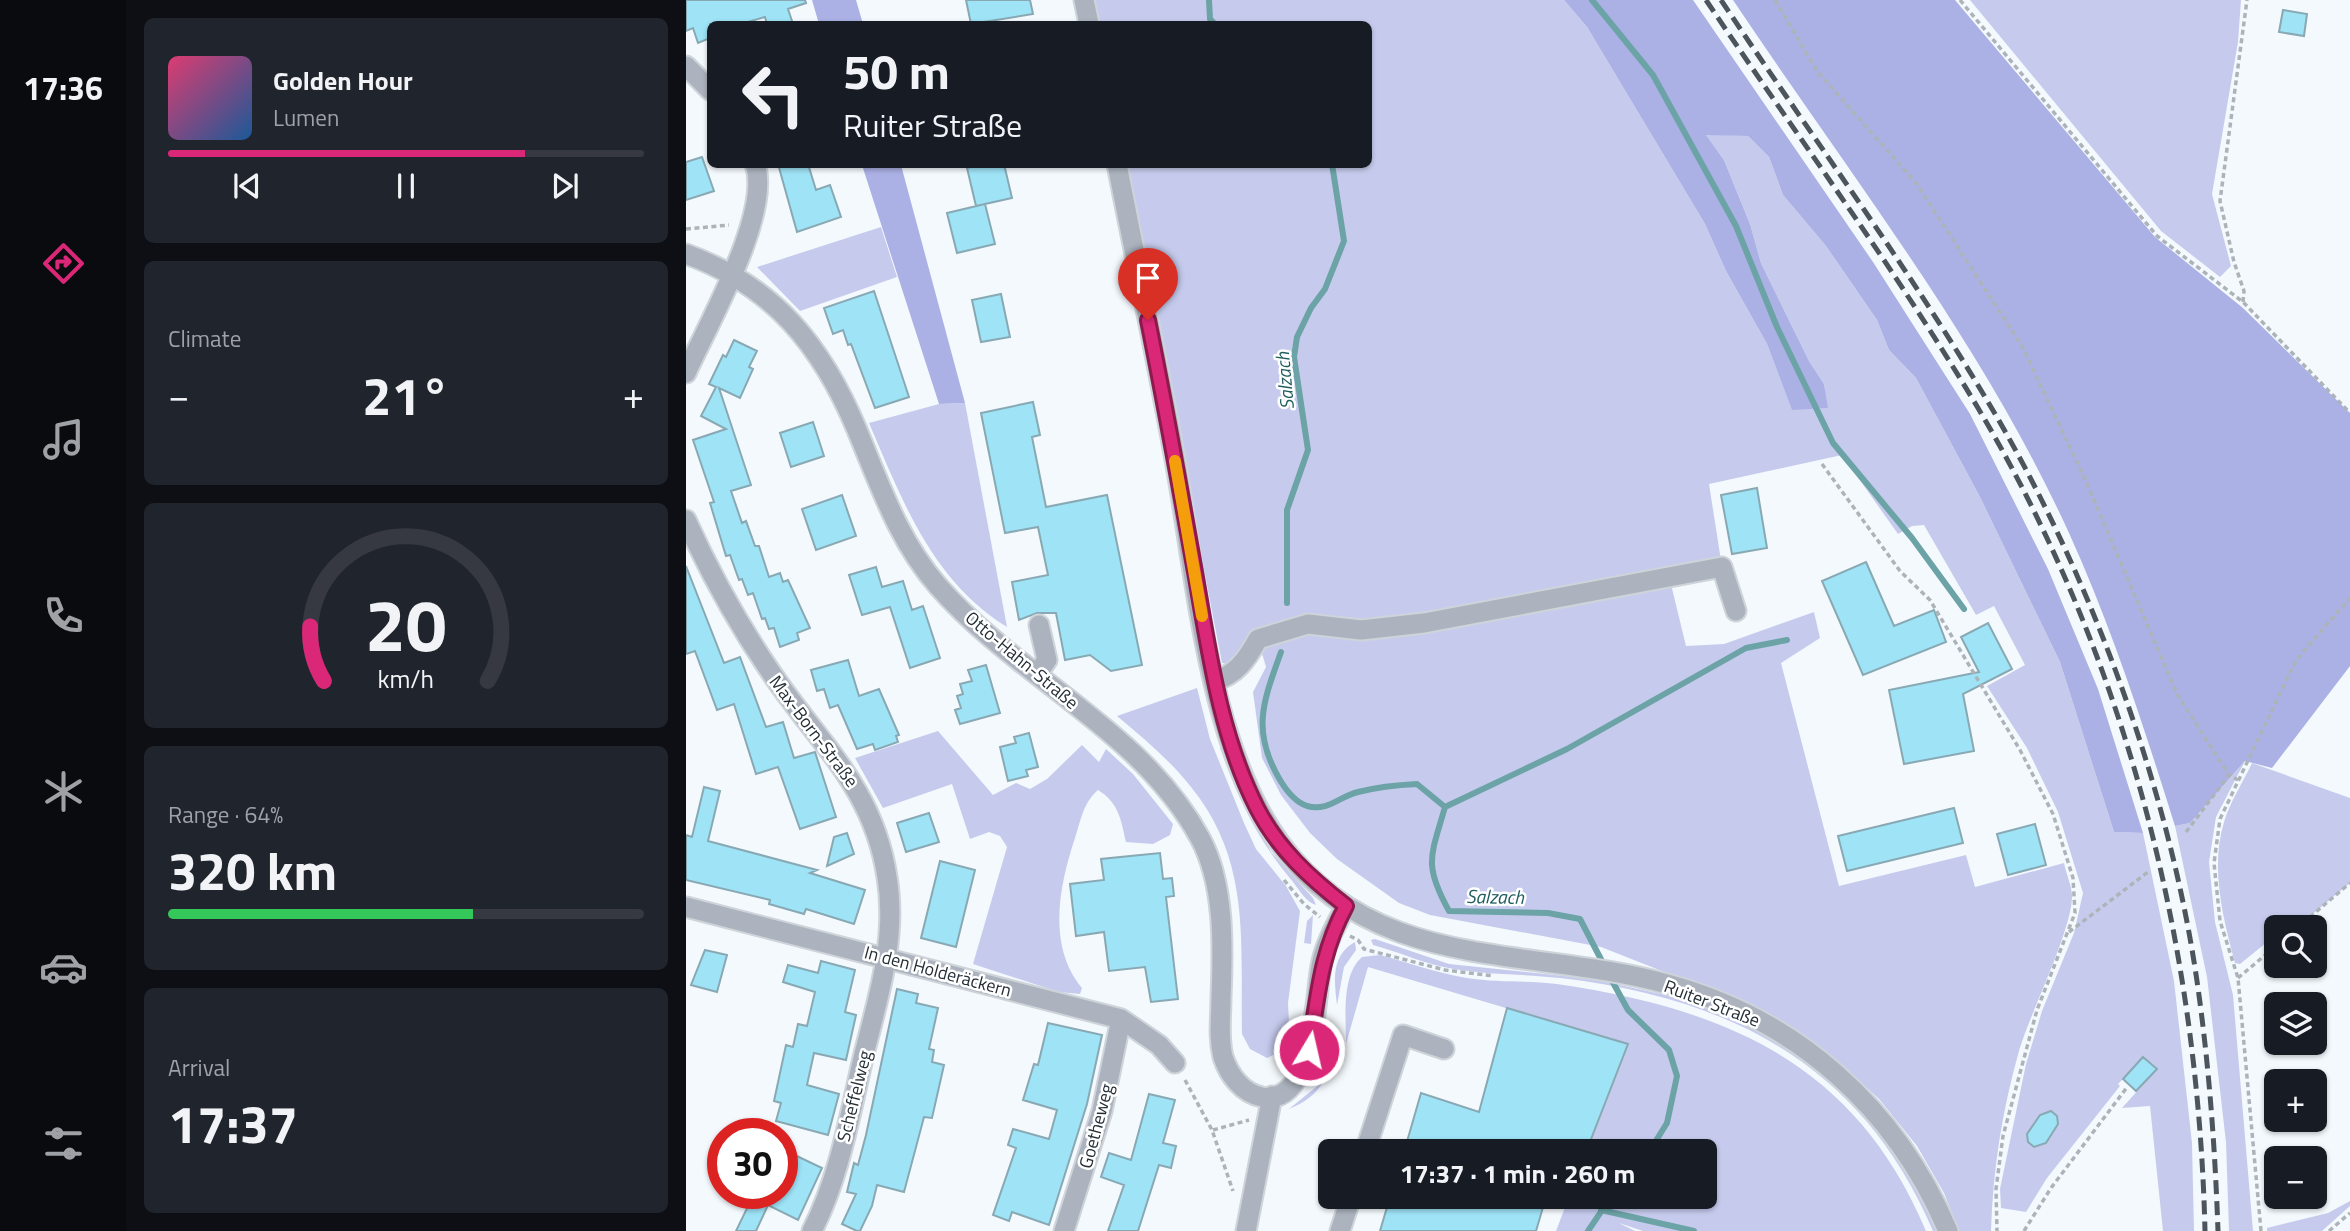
<!DOCTYPE html>
<meta charset="utf-8">
<style>
:root{--surface:#171b24;--page:#20242c;--text:#f1f3f6;--muted:#9ea1a6;--line:#363941;--accent:#db2777}
body{margin:0;font-family:"Titillium Web",sans-serif;background:var(--page);color:var(--text);height:100vh;display:flex;flex-direction:column;font-size:26px;white-space:nowrap}
*{box-sizing:border-box;margin:0}
p{font-size:23px;color:var(--muted)}
.icon{flex:none;width:38px;height:38px;fill:none;stroke:currentColor;stroke-width:2;stroke-linecap:round;stroke-linejoin:round}
.map{position:relative;flex:1;overflow:hidden}
.drawer{display:flex;flex-direction:column;gap:18px;padding:18px;background:#0d0f14;width:560px}
.drawer>*{flex:none}
.hud{position:absolute;left:21px;top:21px;width:665px;height:147px;border-radius:10px;box-shadow:0 2px 5px #0004;background:#171b24;color:var(--text);overflow:hidden}
.controls{position:absolute;left:1578px;top:915px;display:grid;gap:14px}
.controls a{display:grid;place-items:center;width:63px;height:63px;border-radius:10px;background:var(--surface);box-shadow:0 2px 5px #0004;font-size:35px}
.speed{position:absolute;left:21px;top:1118px;display:flex;gap:14px;font-size:35px;font-weight:700;text-align:center}
.speed>*{display:grid;place-content:center;width:91px;height:91px;border-radius:50%;background:var(--surface);box-shadow:0 2px 5px #0004;line-height:1}
.speed .limit{border:10px solid #d22;background:#fff;color:#111}
.pin{position:absolute;display:grid;place-items:center;width:60px;height:60px;color:#fff;margin:-72px -30px;border-radius:50% 50% 50% 0;rotate:-45deg;box-shadow:0 0 7px #0007}
.pin .icon{rotate:45deg}
.me{position:absolute;width:77px;margin:-38px;rotate:9deg;stroke-linejoin:round;filter:drop-shadow(0 0 5px #0008)}
.turn{display:flex;align-items:center;gap:24px;height:147px;padding:0 21px;font-size:32px}
.turn .icon{width:91px;height:91px;stroke-width:2.5}
.turn b{display:block;font-size:49px;line-height:60px}
.big{font-size:52px;font-weight:700;line-height:1.1}
.drawer .card{flex:1;display:flex;flex-direction:column;justify-content:center;gap:10px;min-width:0;padding:0 24px;border-radius:10px;background:var(--page)}
.drawer .dial{align-items:center;gap:0}
.dial svg{height:182px;overflow:visible;fill:none;stroke:var(--line);stroke-width:7;stroke-linecap:round;text-anchor:middle}
.dial text{fill:var(--text);stroke:none}
.song{display:flex;align-items:center;gap:21px}
.cover{width:84px;height:84px;border-radius:10px;background:linear-gradient(135deg,hsl(340 70% 55%),hsl(210 70% 35%))}
.played{height:7px;border-radius:4px;background:linear-gradient(90deg,var(--accent) 75%,var(--line) 75%)}
.keys{display:flex;justify-content:space-around;direction:ltr}
.heat{display:flex;justify-content:space-between;align-items:center;font-size:38px;direction:ltr}
.charge{height:10px;border-radius:5px;background:linear-gradient(90deg,#34c759 64%,var(--line) 0)}
.trip{position:absolute;left:632px;top:1139px;width:399px;height:70px;border-radius:10px;background:var(--surface);box-shadow:0 2px 5px #0004;font-weight:700;line-height:70px;text-align:center}
main{display:flex;flex:1;min-height:0}
.tab-bar{display:flex;flex-direction:column;width:126px;justify-content:space-around;align-items:center;background:#090b0e;color:var(--muted)}
.tab-bar .icon{width:49px;height:49px}
.tab-bar .selected{color:var(--accent)}
.tab-bar b{font-size:32px;color:var(--text)}
.map>svg:first-child{display:block}
</style>
<main>
<nav class="tab-bar">
<b>17:36</b>
<svg class="icon selected" aria-label="directions" viewBox="0 0 24 24"><path d="M12 3l9 9-9 9-9-9zM9 14v-3h6M13 9l2 2-2 2"/></svg>
<svg class="icon" aria-label="music" viewBox="0 0 24 24"><path d="M9 18V5l10-2v13"/><circle cx="6" cy="18" r="3"/><circle cx="16" cy="16" r="3"/></svg>
<svg class="icon" aria-label="phone" viewBox="0 0 24 24"><path d="M5 4h4l2 5-3 2q2 4 5 5l2-3 5 2v4C11 20 4 13 5 4z"/></svg>
<svg class="icon" aria-label="climate" viewBox="0 0 24 24"><path d="M12 3v18M4 7l16 10M4 17L20 7"/></svg>
<svg class="icon" aria-label="car" viewBox="0 0 24 24"><path d="M5 17H2v-5l4-1 3-4h7l3 4 3 1v5h-3M9 17h6M6 11h13"/><circle cx="7" cy="17" r="2"/><circle cx="17" cy="17" r="2"/></svg>
<svg class="icon" aria-label="filters" viewBox="0 0 24 24"><path d="M4 7h16M4 17h16"/><circle cx="9" cy="7" r="2"/><circle cx="15" cy="17" r="2"/></svg>
</nav>
<section class="drawer">
<div class="card">
<div class="song"><i class="cover"></i><div><b>Golden Hour</b><p>Lumen</p></div></div>
<div class="played"></div>
<div class="keys"><svg class="icon" aria-label="previous" viewBox="0 0 24 24"><path d="M18 5L8 12l10 7zM5 5v14"/></svg><svg class="icon" aria-label="pause" viewBox="0 0 24 24"><path d="M8 5v14M16 5v14"/></svg><svg class="icon" aria-label="next" viewBox="0 0 24 24"><path d="M6 5l10 7-10 7zM19 5v14"/></svg></div>
</div>
<div class="card"><p>Climate</p>
<div class="heat"><a>−</a><b class="big">21°</b><a>+</a></div>
</div>
<div class="card dial"><svg viewBox="0 0 100 80">
<path d="M14 69A42 42 0 1 1 86 69"/>
<path d="M14 69A42 42 0 0 1 8 45" stroke="#db2777"/>
<text x="50" y="56" font-size="32" font-weight="700">20</text>
<text x="50" y="72" font-size="11">km/h</text>
</svg></div>
<div class="card"><p>Range · 64%</p><b class="big">320 km</b><div class="charge"></div></div>
<div class="card"><p>Arrival</p><b class="big">17:37</b></div>
</section>
<div class="map">
<svg width="1664" height="1231" viewBox="0 0 1664 1231">
<rect width="100%" height="100%" fill="#f4f9fd"/>
<path fill="#c6cbee" d="M 408,0 L 878,0 L 901,27 L 1019,224 L 1040,271 L 1081,344 L 1106,409 L 1141,408 L 1138,384 L 1123,361 L 1075,263 L 1064,224 L 1038,160 L 1019,134 L 1062,136 L 1083,157 L 1097,195 L 1140,246 L 1191,320 L 1203,350 L 1230,378 L 1294,497 L 1374,662 L 1428,832 L 1457,833 L 1488,981 L 1506,1143 L 1508,1231 L 1477,1231 L 1464,1106 L 1436,1108 L 1471,1069 L 1458,1057 L 1432,1084 L 1434,1086 L 1361,1178 L 1340,1212 L 1315,1208 L 1314,1189 L 1340,1064 L 1356,1011 L 1388,933 L 1397,893 L 1372,812 L 1341,748 L 1301,686 L 1339,665 L 1308,606 L 1290,615 L 1238,525 L 1226,526 L 1212,534 L 1156,455 L 1023,484 L 1036,567 L 983,576 L 1000,646 L 1038,644 L 1128,612 L 1134,638 L 1095,663 L 1153,886 L 1280,855 L 1289,887 L 1378,863 C 1380,873 1385,884 1386,894 C 1388,926 1344,1013 1333,1051 C 1316,1111 1307,1169 1305,1231 L 1273,1231 L 1258,1193 L 1231,1146 L 1193,1099 L 1156,1065 L 1117,1035 L 1072,1009 L 915,947 L 744,915 L 713,903 L 651,859 L 624,833 L 595,795 L 576,758 L 567,692 L 580,667 L 572,640 L 543,664 L 536,663 L 440,165 L 682,164 L 682,24 L 413,24 Z
M 1284,0 L 1555,0 L 1552,42 L 1526,194 L 1545,266 L 1534,277 L 1475,231 Z
M 195,227 L 211,277 L 114,311 L 71,267 Z
M 279,403 L 321,627 C 246,581 216,500 183,423 L 253,404 Z
M 511,688 L 524,739 L 558,823 L 570,849 L 600,886 L 614,911 L 602,1003 L 604,1042 L 598,1050 L 581,1058 L 564,1049 L 556,1034 C 554,944 566,862 505,787 C 484,760 457,738 431,716 Z
M 252,731 L 307,795 L 330,783 L 344,789 L 361,779 L 396,745 L 413,762 L 420,749 L 447,774 L 487,824 L 484,835 L 467,844 L 440,842 C 435,820 433,803 412,790 C 397,803 395,820 389,838 C 373,886 361,946 396,988 L 394,994 L 373,992 L 287,964 L 321,847 L 314,836 L 303,832 L 284,839 L 266,784 L 197,808 L 169,758 Z
M 538,746 L 552,787 L 585,852 L 627,898 L 630,905 C 620,902 614,891 607,882 C 571,839 553,801 534,748 Z
M 1559,761 L 1530,817 L 1523,862 L 1529,922 L 1547,995 L 1567,1231 L 1543,1231 L 1540,1142 L 1521,977 L 1489,826 L 1504,823 Z
M 1566,763 L 1664,798 L 1664,883 L 1611,927 L 1601,925 L 1591,928 L 1591,934 L 1554,964 L 1549,963 C 1537,918 1524,868 1538,822 C 1544,802 1557,782 1566,763 Z
M 627,915 L 625,944 L 618,943 L 621,921 Z
M 689,939 L 763,964 L 906,979 L 998,999 L 1095,1041 L 1150,1083 L 1219,1161 L 1253,1231 L 1247,1231 C 1177,1066 1046,998 874,978 C 838,974 803,975 768,969 C 740,965 714,952 687,945 L 685,940 Z
M 669,942 L 670,950 L 658,967 L 651,1005 C 648,981 645,955 669,942 Z
M 694,955 C 723,963 752,973 781,978 C 811,983 842,980 871,984 C 1041,1009 1170,1064 1240,1231 L 957,1231 L 933,1223 L 949,1231 L 870,1231 L 883,1197 L 1018,1197 L 1018,1152 L 900,1151 L 941,1044 L 682,967 L 660,1044 C 660,1018 655,975 676,957 Z
M 647,1050 C 644,1079 631,1098 603,1109 L 635,1083 Z
M 1664,1201 L 1664,1206 L 1636,1231 L 1581,1231 L 1581,1228 L 1642,1213 Z"/>
<path fill="#abb1e4" d="M 126,0 L 170,0 L 177,24 L 133,24 Z
M 878,0 L 1007,0 L 1187,262 L 1284,414 L 1362,569 L 1412,689 L 1457,833 L 1428,832 L 1374,662 L 1294,497 L 1230,378 L 1203,350 L 1191,320 L 1140,246 L 1097,195 L 1083,157 L 1062,136 L 1020,135 L 1038,160 L 1064,224 L 1075,263 L 1123,361 L 1138,384 L 1142,408 L 1106,410 L 1081,344 L 1040,271 L 1019,224 L 901,27 Z
M 1047,0 L 1269,0 L 1469,237 L 1557,308 L 1664,413 L 1664,666 L 1586,768 L 1559,761 L 1504,823 L 1489,826 C 1458,727 1426,628 1383,533 C 1296,342 1163,174 1047,0 Z
M 176,165 L 215,165 L 279,403 L 253,404 Z"/>
<g fill="none" stroke-linecap="round" stroke-linejoin="round">
<path stroke="#6ca3a6" stroke-width="6" d="M 523,0 L 524,19 L 529,24
M 906,0 L 967,75 L 1050,226 L 1091,327 L 1147,443 L 1226,538 L 1278,609
M 601,603 L 601,510 L 622,450 L 608,357 L 611,337 L 625,308 L 639,289 L 658,241 L 646,164
M 595,652 C 577,702 565,731 594,780 C 600,790 609,802 621,806 C 642,812 654,796 672,792 C 692,787 711,785 731,784 L 759,807 C 745,856 737,864 763,911 L 862,913 L 894,919 L 919,967
M 759,807 L 881,749 L 1060,648 L 1101,640
M 924,977 L 942,1010 L 983,1050 L 991,1076 L 981,1123 L 963,1152
M 915,1210 L 1008,1231
M 902,1231 L 925,1197"/>
</g>
<path fill="#9fe3f7" stroke="#88a9b3" stroke-width="2" d="M 0,0 L 119,0 L 120,3 L 102,9 L 107,24 L 81,24 L 79,17 L 55,24 L 24,24 L 24,38 L 12,43 L 7,28 L 0,31 Z
M 280,0 L 344,0 L 347,14 L 285,24 Z
M 1597,10 L 1621,14 L 1618,36 L 1593,32 Z
M 16,157 L 28,191 L 0,200 L 0,162 Z
M 92,164 L 122,164 L 130,190 L 144,185 L 155,217 L 111,232 Z
M 295,164 L 318,164 L 326,198 L 290,206 L 281,168 Z
M 299,204 L 309,244 L 271,253 L 261,213 Z
M 188,291 L 223,397 L 189,408 L 165,344 L 162,345 L 157,330 L 147,334 L 138,308 Z
M 315,294 L 324,337 L 295,342 L 286,300 Z
M 48,340 L 71,351 L 63,367 L 67,369 L 54,398 L 33,388 L 65,485 L 45,491 L 56,523 L 60,521 L 69,546 L 73,546 L 83,577 L 94,573 L 97,582 L 102,580 L 124,628 L 111,633 L 113,640 L 94,647 L 88,628 L 83,629 L 79,618 L 76,619 L 67,593 L 62,595 L 56,579 L 53,580 L 44,555 L 40,556 L 24,503 L 28,502 L 7,440 L 40,429 L 15,416 L 30,387 L 23,384 L 37,355 L 40,357 Z
M 347,402 L 354,435 L 346,437 L 360,507 L 421,495 L 456,665 L 425,671 L 404,655 L 379,660 L 370,613 L 351,613 L 333,620 L 326,582 L 362,575 L 352,527 L 319,533 L 295,413 Z
M 127,422 L 138,456 L 105,467 L 94,433 Z
M 1071,488 L 1081,548 L 1046,554 L 1035,495 Z
M 156,495 L 170,536 L 130,550 L 116,509 Z
M 1180,562 L 1208,626 L 1248,610 L 1260,642 L 1177,675 L 1136,581 Z
M 0,566 L 38,663 L 54,657 L 80,727 L 97,722 L 108,758 L 129,752 L 150,817 L 114,829 L 92,767 L 70,774 L 48,704 L 31,710 L 9,651 L 0,654 Z
M 190,567 L 196,587 L 217,581 L 226,610 L 237,606 L 254,658 L 224,668 L 204,607 L 176,615 L 163,575 Z
M 1302,623 L 1326,669 L 1277,694 L 1288,751 L 1218,764 L 1203,690 L 1293,672 L 1275,637 Z
M 162,660 L 173,696 L 193,689 L 213,735 L 210,736 L 212,742 L 189,750 L 187,744 L 171,749 L 152,705 L 144,708 L 138,689 L 131,691 L 125,670 Z
M 300,665 L 314,713 L 274,724 L 269,710 L 275,708 L 271,696 L 277,694 L 274,684 L 286,681 L 282,670 Z
M 343,733 L 352,767 L 340,770 L 342,776 L 322,781 L 314,747 L 330,743 L 328,737 Z
M 18,787 L 34,791 L 22,841 L 131,870 L 124,873 L 179,890 L 168,924 L 120,909 L 118,914 L 83,904 L 84,900 L 0,880 L 0,835 L 6,837 Z
M 1268,808 L 1277,843 L 1161,871 L 1152,836 Z
M 243,813 L 253,842 L 220,852 L 211,823 Z
M 1349,824 L 1360,865 L 1322,875 L 1311,834 Z
M 161,833 L 168,854 L 141,866 L 148,837 Z
M 474,853 L 477,879 L 486,878 L 488,896 L 480,897 L 492,999 L 465,1002 L 459,967 L 423,971 L 418,932 L 390,936 L 384,884 L 418,880 L 415,859 Z
M 254,861 L 289,870 L 270,947 L 235,938 Z
M 19,950 L 41,955 L 31,992 L 5,985 Z
M 135,961 L 169,970 L 159,1012 L 170,1015 L 160,1060 L 128,1053 L 121,1085 L 153,1094 L 142,1135 L 90,1121 L 95,1103 L 88,1101 L 100,1045 L 107,1047 L 112,1024 L 121,1026 L 129,992 L 97,982 L 102,965 L 132,973 Z
M 211,989 L 232,994 L 230,1003 L 252,1008 L 243,1049 L 248,1050 L 246,1062 L 258,1065 L 246,1118 L 238,1117 L 218,1192 L 191,1185 L 186,1206 L 174,1231 L 171,1231 L 156,1224 L 170,1194 L 161,1192 L 168,1163 L 172,1165 L 180,1135 Z
M 821,1008 L 942,1044 L 900,1152 L 718,1152 L 735,1093 L 793,1112 Z
M 362,1023 L 416,1035 L 401,1104 L 363,1225 L 326,1212 L 323,1221 L 307,1215 L 330,1148 L 322,1145 L 327,1129 L 363,1139 L 371,1110 L 337,1100 L 348,1064 L 352,1065 Z
M 1457,1057 L 1471,1069 L 1450,1091 L 1437,1079 Z
M 463,1094 L 489,1100 L 477,1143 L 490,1146 L 485,1168 L 473,1165 L 452,1231 L 422,1231 L 438,1185 L 415,1177 L 423,1153 L 445,1160 Z
M 1365,1111 L 1371,1116 L 1372,1124 L 1360,1143 L 1348,1147 L 1342,1142 L 1341,1134 L 1354,1115 Z
M 96,1149 L 136,1168 L 112,1220 L 82,1205 L 70,1231 L 50,1231 L 66,1198 L 57,1194 L 96,1194 Z
M 704,1197 L 860,1197 L 850,1231 L 694,1231 Z"/>
<g fill="none" stroke-linecap="round" stroke-linejoin="round">
<g stroke="#ced4d9" stroke-width="23">
<path id="minor" d="M 398,0 L 403,24
M 0,66 L 24,90
M 431,164 C 451,267 473,368 491,471 C 511,585 524,748 593,842 C 688,974 844,946 981,984 C 1111,1019 1210,1108 1262,1231
M 0,254 C 88,286 136,346 171,430 C 194,485 212,540 252,586 C 332,678 455,729 514,838 C 539,884 537,947 535,998 C 535,1018 532,1037 537,1057 C 543,1075 556,1093 576,1097 C 629,1106 629,996 635,966 C 639,944 650,925 660,906
M 0,373 C 21,326 86,213 69,164
M 0,520 C 23,571 51,622 82,668 C 130,741 187,785 201,877 C 211,937 193,995 178,1054 C 164,1113 154,1176 126,1231
M 351,674 L 361,660 L 353,625
M 528,681 C 550,675 561,659 572,639 L 622,624 L 675,630 L 738,623 L 1036,567 L 1050,611
M 0,907 L 435,1019 L 473,1045 L 489,1063
M 679,1152 L 717,1035 L 758,1049
M 378,1231 L 416,1111 L 435,1019
M 560,1231 L 586,1096
M 654,1231 L 665,1197"/>
</g>
<path stroke="#adb4b9" stroke-width="3.5" stroke-dasharray="5 3.5" stroke-linecap="butt" d="M 1089,0 L 1131,71 L 1230,183 L 1336,346 L 1399,479 L 1491,694 L 1543,775 L 1552,780
M 1274,0 L 1471,236 L 1557,302 L 1664,413
M 0,229 L 43,225
M 1557,302 L 1558,291 L 1548,262 L 1534,201 L 1561,0
M 1136,464 L 1214,571 L 1244,600 L 1334,750 L 1367,814 L 1387,878 L 1389,913 L 1351,1010 L 1317,1136 L 1310,1189 L 1311,1231
M 1500,832 L 1543,775
M 598,880 L 618,904 L 634,917
M 1611,928 L 1664,883
M 1383,932 L 1462,872
M 664,936 L 672,940 L 678,949 L 759,970 L 808,976
M 1552,978 L 1591,945
M 499,1080 L 526,1130 L 547,1191
M 527,1130 L 563,1120
M 1338,1231 L 1365,1188 L 1442,1086
M 1575,1231 L 1552,978 L 1534,921 L 1528,863 L 1534,819 L 1610,660 L 1664,598
M 1643,1231 L 1664,1213"/>
<use href="#minor" stroke="#acb3be" stroke-width="19"/>
<path stroke="#4b555b" stroke-width="5" stroke-dasharray="14 7" stroke-linecap="butt" d="M 1020,0 C 1111,136 1208,267 1292,408 C 1440,657 1512,942 1519,1231
M 1035,0 C 1124,134 1220,264 1302,402 C 1402,569 1483,787 1511,981 C 1523,1064 1529,1147 1532,1231"/>
</g>
<g fill="none" stroke-linecap="round" stroke-linejoin="round">
<g stroke="#8e194d" stroke-width="18">
<path id="route" d="M 462,320 C 479,404 494,488 509,572 C 523,652 534,735 571,808 C 592,849 624,878 660,906 C 634,954 632,997 623,1050"/>
</g>
<use href="#route" stroke="#db2777" stroke-width="12"/>
<path stroke="#f59e0b" stroke-width="12" d="M 489,461 L 516,616"/>
</g>
<g text-anchor="middle" dominant-baseline="central" stroke-width="5" stroke-linejoin="round" paint-order="stroke">
<g font-size="18" fill="#232e35" stroke="#fff">
<text transform="translate(336 660) rotate(40)">Otto-Hahn-Straße</text>
<text transform="translate(128 731) rotate(53)">Max-Born-Straße</text>
<text transform="translate(252 971) rotate(15)">In den Holderäckern</text>
<text transform="translate(1026 1003) rotate(21)">Ruiter Straße</text>
<text transform="translate(168 1096) rotate(-76)">Scheffelweg</text>
<text transform="translate(410 1126) rotate(-75)">Goetheweg</text>
</g>
<g font-size="19" font-style="italic" fill="#1e5c5e" stroke="#fff">
<text transform="translate(598 381) rotate(-95)">Salzach</text>
<text transform="translate(809 896) rotate(1)">Salzach</text>
</g>
</g>
</svg>
<div class="controls">
<a><svg class="icon" aria-label="search" viewBox="0 0 24 24"><circle cx="10" cy="10" r="6"/><path d="M15 15l6 6"/></svg></a>
<a><svg class="icon" aria-label="layers" viewBox="0 0 24 24"><path d="M12 4l9 5-9 5-9-5zM3 14l9 5 9-5"/></svg></a>
<a>+</a>
<a>−</a>
</div>
<div class="speed"><div class="limit">30</div></div>
<div class="pin" style="left:462px;top:320px;background:#d93025"><svg class="icon" aria-label="arrive" viewBox="0 0 24 24"><path d="M6 21V4h12l-3 4 3 4H6"/></svg></div>
<svg class="me" style="left:623px;top:1050px" viewBox="-20 -20 40 40"><circle r="17" fill="#db2777" stroke="#fff" stroke-width="3"/><path d="M0-11L8 9 0 5-8 9z" fill="#fff"/></svg>
<div class="trip">17:37 · 1 min · 260 m</div>
<div class="hud">
<div class="turn"><svg class="icon" aria-label="left" viewBox="0 0 24 24"><path d="M17 20v-9H6M10 6l-5 5 5 5"/></svg><div><b>50 m</b>Ruiter Straße</div></div>
</div>
</div>
</main>
